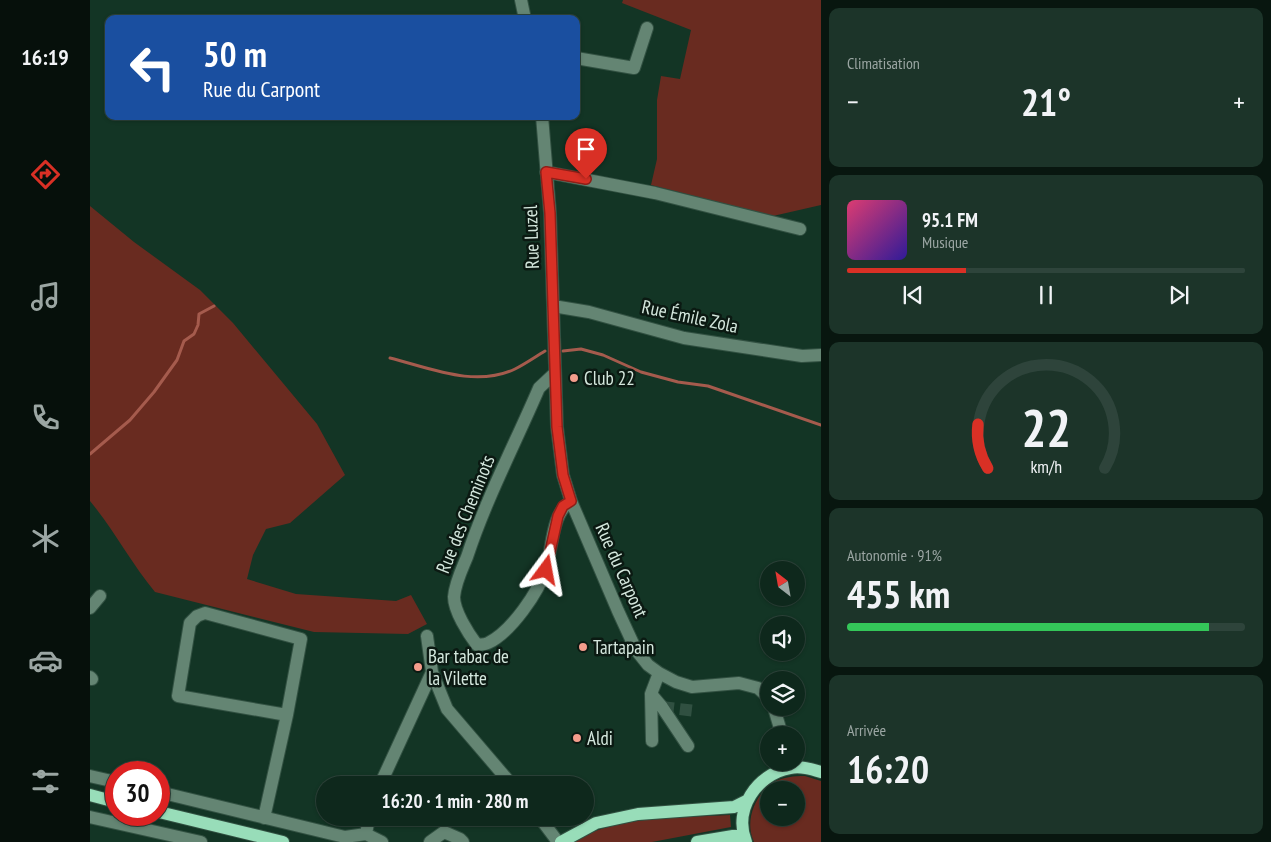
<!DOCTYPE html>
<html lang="fr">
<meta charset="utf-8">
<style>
:root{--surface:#0e281c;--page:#1c3429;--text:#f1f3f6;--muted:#9ba6a3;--line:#2e443b;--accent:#d93025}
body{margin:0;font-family:"PT Sans Narrow",sans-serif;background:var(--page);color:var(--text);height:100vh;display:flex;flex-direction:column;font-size:19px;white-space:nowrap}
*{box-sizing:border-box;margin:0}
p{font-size:16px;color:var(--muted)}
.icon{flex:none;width:28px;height:28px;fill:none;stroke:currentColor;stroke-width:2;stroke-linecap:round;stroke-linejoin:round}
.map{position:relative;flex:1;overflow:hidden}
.drawer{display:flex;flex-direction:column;gap:8px;padding:8px;background:#08160f;width:450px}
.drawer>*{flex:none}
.hud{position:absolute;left:15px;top:15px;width:475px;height:105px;border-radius:10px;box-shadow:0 1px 4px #0004,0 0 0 1px var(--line);background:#1a4fa0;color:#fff;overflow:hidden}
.needle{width:32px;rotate:329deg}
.fabs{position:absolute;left:670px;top:561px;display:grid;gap:10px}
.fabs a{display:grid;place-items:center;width:45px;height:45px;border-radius:50%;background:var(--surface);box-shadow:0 1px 4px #0004,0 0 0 1px var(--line);font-size:25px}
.speed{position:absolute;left:15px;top:761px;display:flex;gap:10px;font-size:25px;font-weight:700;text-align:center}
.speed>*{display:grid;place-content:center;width:65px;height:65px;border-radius:50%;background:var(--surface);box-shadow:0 1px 4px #0004,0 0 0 1px var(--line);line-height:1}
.speed .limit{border:8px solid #d22;background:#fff;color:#111}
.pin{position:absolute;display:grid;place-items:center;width:42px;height:42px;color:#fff;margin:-51px -21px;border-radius:50% 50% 50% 0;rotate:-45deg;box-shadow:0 0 5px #0007}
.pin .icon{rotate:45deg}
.me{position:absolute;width:55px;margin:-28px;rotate:13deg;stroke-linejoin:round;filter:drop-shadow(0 0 4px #0008)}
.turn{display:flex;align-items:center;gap:18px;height:105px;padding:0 15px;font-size:22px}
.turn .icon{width:65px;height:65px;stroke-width:2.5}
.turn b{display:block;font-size:35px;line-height:42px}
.big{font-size:38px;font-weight:800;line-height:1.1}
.drawer .widget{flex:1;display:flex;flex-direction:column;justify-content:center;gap:8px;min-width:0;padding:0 18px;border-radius:10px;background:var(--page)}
.drawer .dial{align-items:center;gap:0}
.dial svg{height:130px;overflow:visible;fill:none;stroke:var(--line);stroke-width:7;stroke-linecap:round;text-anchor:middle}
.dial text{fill:var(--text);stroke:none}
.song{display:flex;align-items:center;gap:15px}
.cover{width:60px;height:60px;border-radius:8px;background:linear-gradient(135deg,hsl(340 70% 55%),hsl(250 70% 35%))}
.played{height:5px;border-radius:2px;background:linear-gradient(90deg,var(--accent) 30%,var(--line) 30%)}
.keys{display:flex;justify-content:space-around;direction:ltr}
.heat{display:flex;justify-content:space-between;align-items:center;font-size:28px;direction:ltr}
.charge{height:8px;border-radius:4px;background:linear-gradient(90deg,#34c759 91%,var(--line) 0)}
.trip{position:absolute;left:226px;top:776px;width:278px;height:50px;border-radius:25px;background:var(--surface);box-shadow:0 1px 4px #0004,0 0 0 1px var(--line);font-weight:800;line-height:50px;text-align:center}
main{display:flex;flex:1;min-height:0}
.dock{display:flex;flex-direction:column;width:90px;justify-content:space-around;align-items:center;background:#06100b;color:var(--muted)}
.dock .icon{width:35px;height:35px}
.dock .selected{color:var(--accent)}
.dock b{font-size:22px;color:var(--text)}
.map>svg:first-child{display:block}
</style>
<main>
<nav class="dock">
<b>16:19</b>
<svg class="icon selected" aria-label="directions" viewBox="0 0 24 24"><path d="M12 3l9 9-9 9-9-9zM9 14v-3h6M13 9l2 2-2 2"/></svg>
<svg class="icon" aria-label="music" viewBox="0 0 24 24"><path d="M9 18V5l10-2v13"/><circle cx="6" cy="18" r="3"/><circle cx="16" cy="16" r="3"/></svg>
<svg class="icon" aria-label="phone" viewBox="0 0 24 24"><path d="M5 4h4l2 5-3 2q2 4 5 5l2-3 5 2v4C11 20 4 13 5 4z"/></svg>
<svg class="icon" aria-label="climate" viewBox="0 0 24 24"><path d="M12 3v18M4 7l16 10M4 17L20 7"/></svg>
<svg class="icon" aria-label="car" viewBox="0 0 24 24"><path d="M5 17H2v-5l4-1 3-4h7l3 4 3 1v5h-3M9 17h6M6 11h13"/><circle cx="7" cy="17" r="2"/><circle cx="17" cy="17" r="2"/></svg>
<svg class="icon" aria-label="filters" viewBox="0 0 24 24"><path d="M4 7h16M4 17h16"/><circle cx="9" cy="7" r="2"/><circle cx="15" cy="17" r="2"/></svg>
</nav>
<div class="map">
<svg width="731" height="842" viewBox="0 0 731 842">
<rect width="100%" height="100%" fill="#133525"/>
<path fill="#692b20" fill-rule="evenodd" d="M 533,0 L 731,0 L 731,205 L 683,216 L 561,185 L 567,159 L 567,100 L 571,76 L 590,79 L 601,30 L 532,3 Z
M 0,206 L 44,242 L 110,290 L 143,323 L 227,424 L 255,475 L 200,523 L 176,529 L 163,555 L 157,579 L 206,594 L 306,601 L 321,595 L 337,624 L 318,634 L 224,632 L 65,592 C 41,563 24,530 0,501 Z
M 715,776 L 731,781 L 731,842 L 664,842 C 654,821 665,794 684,782 C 693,777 704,776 715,776 ZM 679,790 L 706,790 L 706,818 L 679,818 Z
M 640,815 L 641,827 L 562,842 L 481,842 C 529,815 587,818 640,815 Z"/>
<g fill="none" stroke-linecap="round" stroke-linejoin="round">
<path stroke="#a55b4d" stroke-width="3" d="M 473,351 L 491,349 L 513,355 L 551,372 L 588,382 L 618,386 L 731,425
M 300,358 C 340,368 385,388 425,369 C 435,364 445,357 455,351
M 0,454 L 40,420 L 64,392 L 87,360 L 94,341 L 104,334 L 108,325 L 109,314 L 124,306"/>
<path stroke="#305041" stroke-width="12" stroke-dasharray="12 6" stroke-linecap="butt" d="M 572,707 L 606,711"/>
<g stroke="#325142" stroke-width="14">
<path id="minor" d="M 431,0 L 435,19
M 486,58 L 544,68 L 557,28
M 452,116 L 460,213 L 467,427 L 473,475 L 481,501 L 528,611 L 546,650 L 558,665 L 569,673 L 586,682 L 602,687 L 649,683 L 668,688 L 679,698
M 456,172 L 565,193 L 710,229
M 463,306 L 499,312 L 594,338 L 712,356 L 731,355
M 465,373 L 449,388 C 425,444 396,499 377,557 C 372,569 365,583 364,597 C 364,611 378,633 387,645 C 391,644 394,645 398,643 C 421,632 449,592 456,568 C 463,547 461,514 481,501
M 0,608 L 10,596
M 342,672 L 357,709 L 422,785
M 0,677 L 2,679
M 561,694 L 572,707 L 598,746
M 684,708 L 692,735
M 562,741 L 561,694 L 569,673
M 0,776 L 26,782
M 290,785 L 342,672 L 337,636
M 69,792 L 255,837 L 276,834 L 292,842
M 0,817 L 111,842
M 174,818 L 197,715 L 88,696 L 100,623 L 107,616 L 115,613 L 211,639 L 197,715
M 450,818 L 465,838
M 276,834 L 279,818
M 340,842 L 354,832 L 370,839 L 373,842"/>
</g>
<g stroke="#325142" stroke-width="14">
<path id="major" d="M 0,795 L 26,802
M 69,812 L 193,842
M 471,842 L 506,823 L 548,814 L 644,807 L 658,800
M 607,842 L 643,836 L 654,836
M 656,842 C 643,809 667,774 700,768 C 711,766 721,769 731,772"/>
</g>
<use href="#minor" stroke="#648573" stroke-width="12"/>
<use href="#major" stroke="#98ddb9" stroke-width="12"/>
</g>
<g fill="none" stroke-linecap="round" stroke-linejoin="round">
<g stroke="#8d1f18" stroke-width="12">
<path id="route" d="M 456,570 L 468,516 L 473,506 L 481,501 L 473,475 L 467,427 L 460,213 L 456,172 L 496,179"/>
</g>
<use href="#route" stroke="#d93025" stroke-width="9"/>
</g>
<g fill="#f49d8c" stroke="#0b1912" stroke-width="2">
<circle cx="484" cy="378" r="5"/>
<circle cx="493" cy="647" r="5"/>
<circle cx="328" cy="667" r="5"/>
<circle cx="487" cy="738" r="5"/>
</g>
<g text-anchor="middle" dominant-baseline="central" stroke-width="5" stroke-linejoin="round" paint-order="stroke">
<g font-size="19" fill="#d4e7dd" stroke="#0b1912">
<text transform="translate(441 237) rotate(-92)">Rue Luzel</text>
<text transform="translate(600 316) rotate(12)">Rue Émile Zola</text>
<text transform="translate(375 514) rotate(-68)">Rue des Cheminots</text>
<text transform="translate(532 570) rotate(66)">Rue du Carpont</text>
</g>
<g font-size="19" fill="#d4e7dd" stroke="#0b1912" text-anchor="start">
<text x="494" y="378">Club 22</text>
<text x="503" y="647">Tartapain</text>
<text x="338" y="656">Bar tabac de<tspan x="338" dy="22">la Vilette</tspan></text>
<text x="497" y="738">Aldi</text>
</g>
</g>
</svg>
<div class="fabs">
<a><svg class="needle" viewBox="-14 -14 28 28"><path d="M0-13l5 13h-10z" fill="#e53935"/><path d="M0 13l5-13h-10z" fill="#9ba6a3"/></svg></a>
<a><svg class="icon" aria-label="sound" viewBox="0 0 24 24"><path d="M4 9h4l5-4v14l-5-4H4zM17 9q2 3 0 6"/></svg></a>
<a><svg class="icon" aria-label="layers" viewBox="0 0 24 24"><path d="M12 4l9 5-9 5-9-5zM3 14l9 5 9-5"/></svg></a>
<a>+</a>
<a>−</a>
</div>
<div class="speed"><div class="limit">30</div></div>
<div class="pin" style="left:496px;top:179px;background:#d93025"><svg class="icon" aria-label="arrive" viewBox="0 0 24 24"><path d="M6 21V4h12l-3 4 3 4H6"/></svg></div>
<svg class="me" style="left:456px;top:570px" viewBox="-20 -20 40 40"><path d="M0-17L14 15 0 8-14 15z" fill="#d93025" stroke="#fff" stroke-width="4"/></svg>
<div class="trip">16:20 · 1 min · 280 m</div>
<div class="hud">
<div class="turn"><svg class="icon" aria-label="left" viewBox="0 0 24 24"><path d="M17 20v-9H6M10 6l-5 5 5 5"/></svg><div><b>50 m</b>Rue du Carpont</div></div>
</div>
</div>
<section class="drawer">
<div class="widget"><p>Climatisation</p>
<div class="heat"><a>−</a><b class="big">21°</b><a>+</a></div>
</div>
<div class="widget">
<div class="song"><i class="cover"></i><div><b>95.1 FM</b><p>Musique</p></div></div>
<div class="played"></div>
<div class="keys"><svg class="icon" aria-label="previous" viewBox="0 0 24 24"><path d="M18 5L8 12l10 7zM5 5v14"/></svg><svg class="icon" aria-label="pause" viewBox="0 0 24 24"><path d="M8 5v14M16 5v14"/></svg><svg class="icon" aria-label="next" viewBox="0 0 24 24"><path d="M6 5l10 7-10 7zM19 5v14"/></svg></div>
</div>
<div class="widget dial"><svg viewBox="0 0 100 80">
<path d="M14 69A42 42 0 1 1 86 69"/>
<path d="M14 69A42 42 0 0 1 8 42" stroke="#d93025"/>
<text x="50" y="56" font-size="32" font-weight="700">22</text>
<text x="50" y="72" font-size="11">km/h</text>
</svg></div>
<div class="widget"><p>Autonomie · 91%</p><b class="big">455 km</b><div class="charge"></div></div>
<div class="widget"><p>Arrivée</p><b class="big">16:20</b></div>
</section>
</main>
